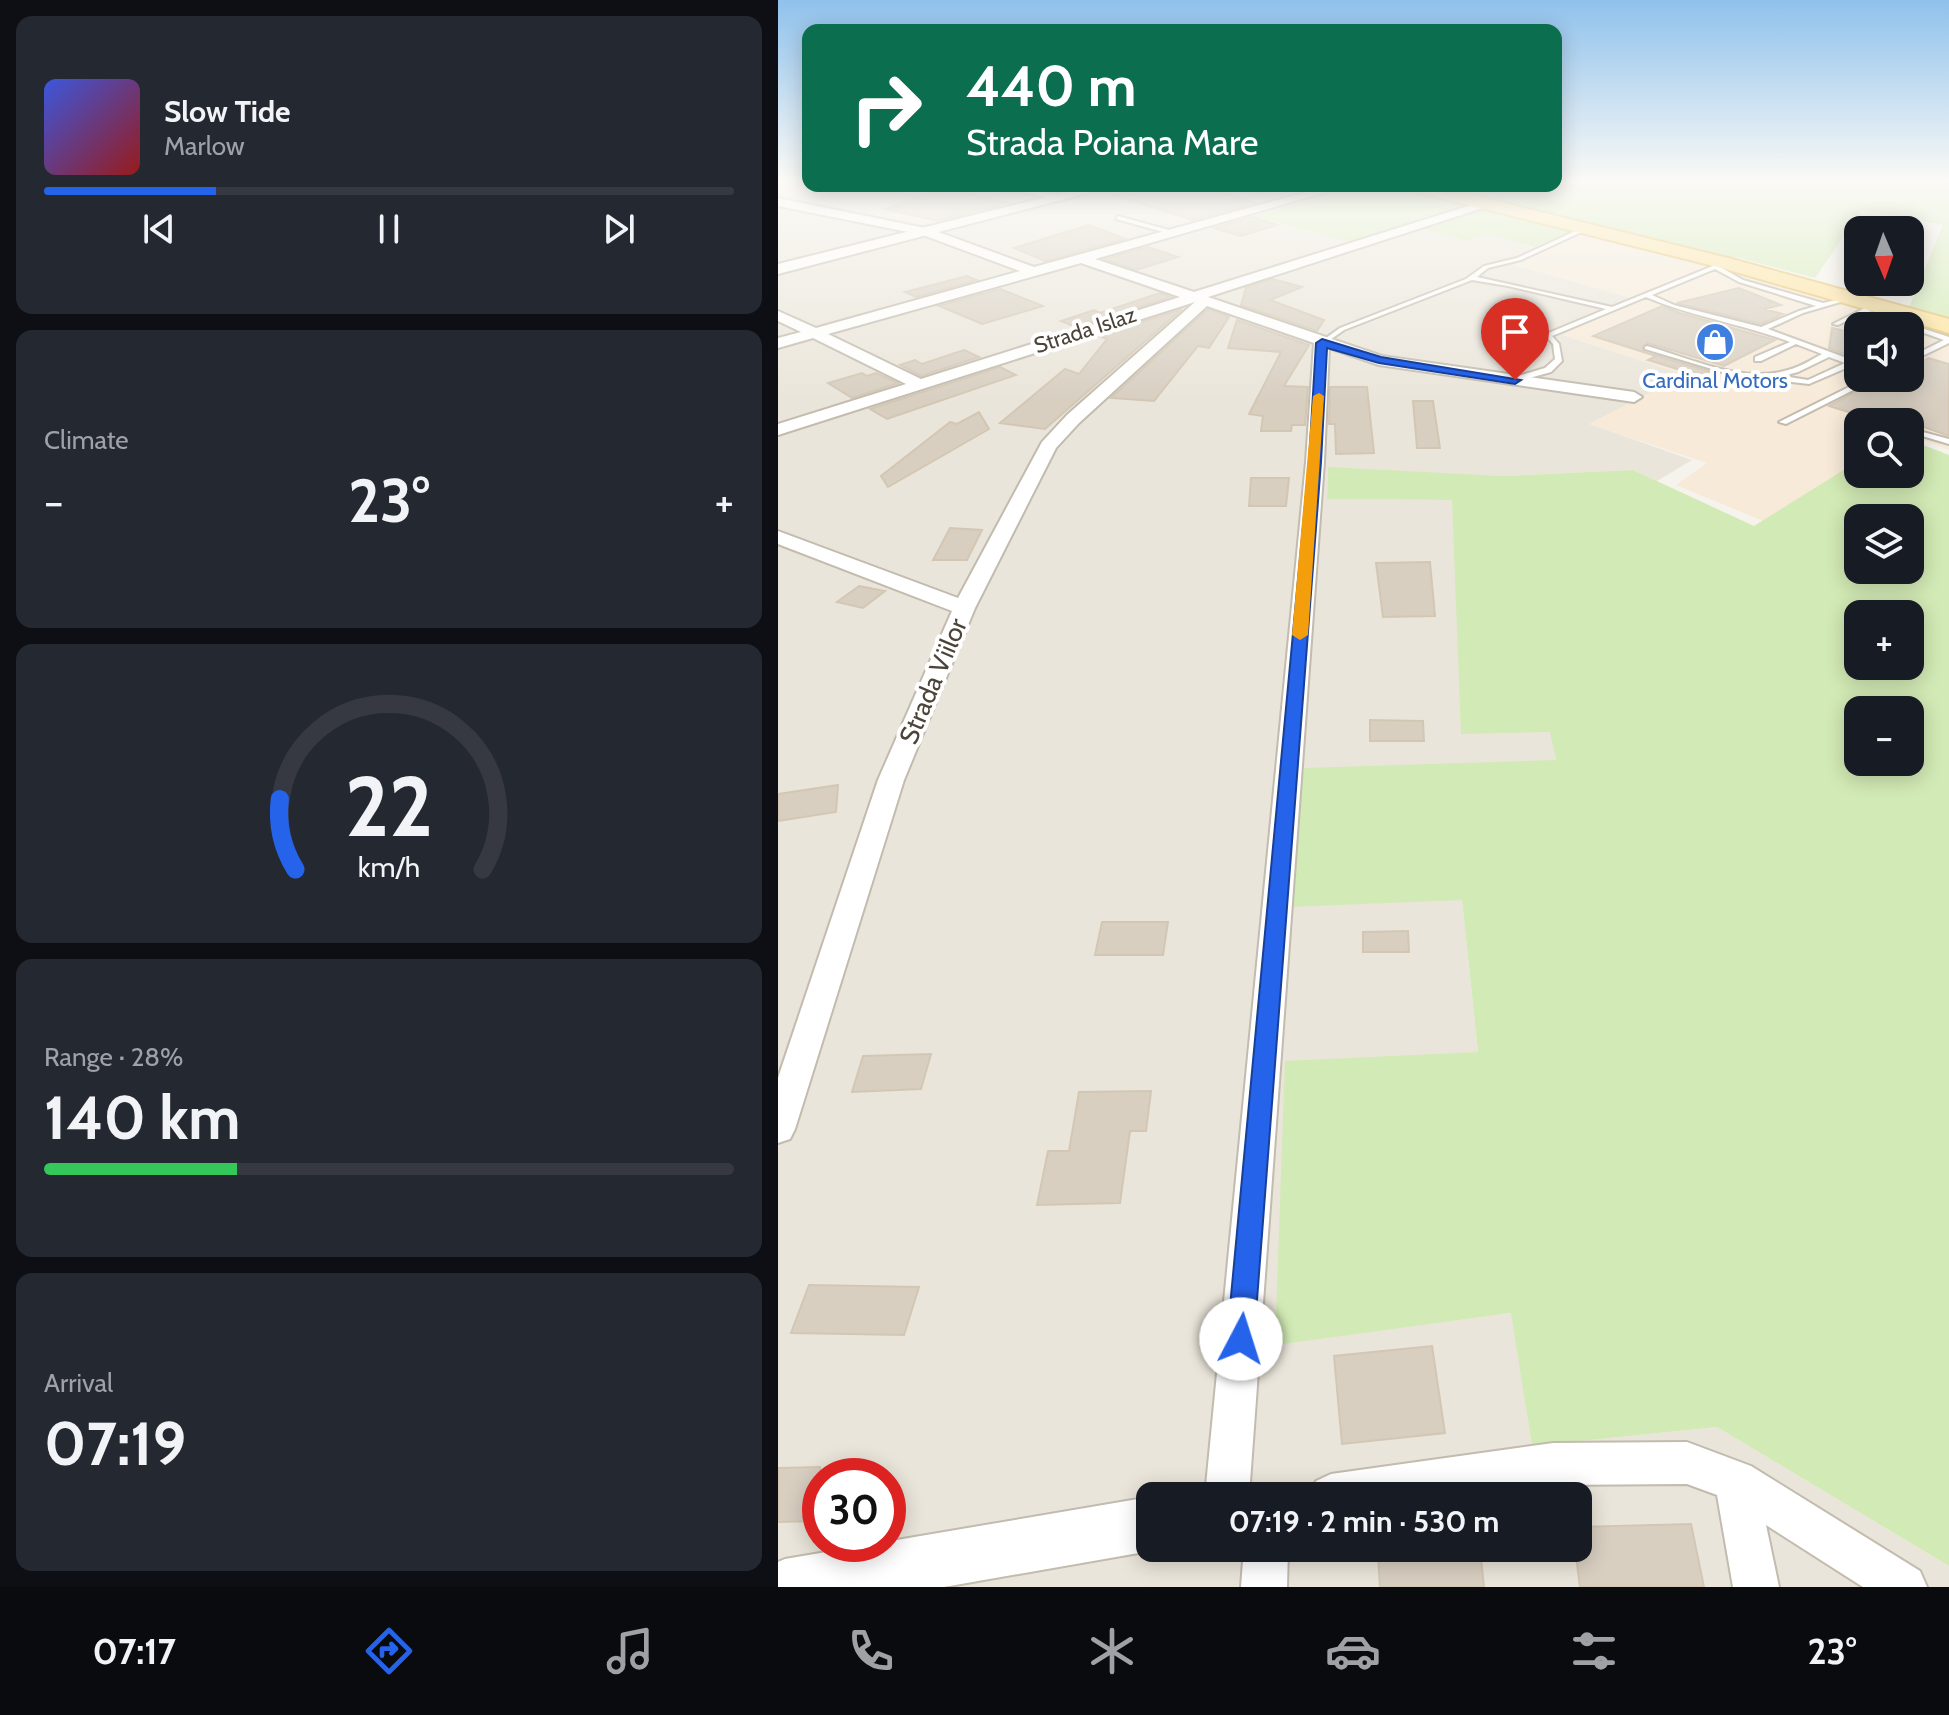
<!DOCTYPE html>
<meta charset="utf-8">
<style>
:root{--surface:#171b24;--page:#242831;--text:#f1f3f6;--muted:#9ea1a6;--line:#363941;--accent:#2563eb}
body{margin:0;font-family:Cabin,sans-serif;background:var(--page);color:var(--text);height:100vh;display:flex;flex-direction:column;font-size:30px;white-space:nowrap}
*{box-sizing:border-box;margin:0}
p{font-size:26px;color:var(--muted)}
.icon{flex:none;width:44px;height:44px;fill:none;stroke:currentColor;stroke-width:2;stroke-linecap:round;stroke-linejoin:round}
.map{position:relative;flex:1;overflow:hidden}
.sheet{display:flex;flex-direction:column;gap:16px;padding:16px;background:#0d0f14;width:778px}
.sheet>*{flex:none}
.guide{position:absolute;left:24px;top:24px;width:760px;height:168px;border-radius:16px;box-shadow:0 4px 20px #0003;background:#0b6e4f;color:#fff;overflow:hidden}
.needle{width:52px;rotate:178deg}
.controls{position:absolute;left:1066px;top:216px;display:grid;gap:16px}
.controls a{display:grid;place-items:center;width:80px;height:80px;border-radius:16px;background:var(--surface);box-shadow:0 4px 20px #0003;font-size:40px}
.speed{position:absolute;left:24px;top:1458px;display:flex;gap:16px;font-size:40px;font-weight:700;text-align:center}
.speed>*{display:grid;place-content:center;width:104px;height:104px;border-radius:50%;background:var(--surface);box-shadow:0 4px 20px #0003;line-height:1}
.speed .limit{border:12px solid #d22;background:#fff;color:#111}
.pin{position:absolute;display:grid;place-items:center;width:68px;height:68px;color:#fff;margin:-82px -34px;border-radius:50% 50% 50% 0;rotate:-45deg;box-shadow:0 0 8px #0007}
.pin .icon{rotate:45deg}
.me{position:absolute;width:88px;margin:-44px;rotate:5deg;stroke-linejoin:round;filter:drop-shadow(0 0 6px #0008)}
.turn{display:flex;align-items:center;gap:28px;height:168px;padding:0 32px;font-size:36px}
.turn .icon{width:104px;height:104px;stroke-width:2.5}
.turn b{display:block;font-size:56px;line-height:68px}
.big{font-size:60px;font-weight:700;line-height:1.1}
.sheet .card{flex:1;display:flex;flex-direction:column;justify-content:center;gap:12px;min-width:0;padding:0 28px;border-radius:16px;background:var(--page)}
.sheet .dial{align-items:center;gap:0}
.dial svg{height:208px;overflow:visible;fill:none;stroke:var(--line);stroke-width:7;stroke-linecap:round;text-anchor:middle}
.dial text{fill:var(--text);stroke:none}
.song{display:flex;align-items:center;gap:24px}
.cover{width:96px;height:96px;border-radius:12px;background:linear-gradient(135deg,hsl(230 70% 55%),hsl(0 70% 35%))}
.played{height:8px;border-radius:4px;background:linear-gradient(90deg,var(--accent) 25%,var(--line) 25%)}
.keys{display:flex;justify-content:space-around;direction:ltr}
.heat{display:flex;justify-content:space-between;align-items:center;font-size:44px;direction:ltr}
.charge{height:12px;border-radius:6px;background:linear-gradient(90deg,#34c759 28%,var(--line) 0)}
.trip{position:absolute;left:358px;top:1482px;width:456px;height:80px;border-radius:16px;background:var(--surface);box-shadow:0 4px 20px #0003;font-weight:700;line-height:80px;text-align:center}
.tab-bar{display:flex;height:128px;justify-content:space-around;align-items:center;background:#090b0e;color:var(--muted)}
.tab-bar .icon{width:56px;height:56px}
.tab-bar .on{color:var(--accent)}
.tab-bar b{font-size:36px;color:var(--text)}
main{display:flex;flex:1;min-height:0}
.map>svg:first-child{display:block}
</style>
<main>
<section class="sheet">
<div class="card">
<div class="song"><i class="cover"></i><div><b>Slow Tide</b><p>Marlow</p></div></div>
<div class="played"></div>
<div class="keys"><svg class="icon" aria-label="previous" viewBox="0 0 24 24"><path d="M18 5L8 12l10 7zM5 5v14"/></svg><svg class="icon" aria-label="pause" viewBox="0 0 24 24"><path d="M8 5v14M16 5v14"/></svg><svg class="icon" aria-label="next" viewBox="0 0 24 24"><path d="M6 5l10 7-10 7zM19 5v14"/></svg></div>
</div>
<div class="card"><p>Climate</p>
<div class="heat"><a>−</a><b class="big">23°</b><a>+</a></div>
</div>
<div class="card dial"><svg viewBox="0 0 100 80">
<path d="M14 69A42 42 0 1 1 86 69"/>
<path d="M14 69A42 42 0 0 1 8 42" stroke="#2563eb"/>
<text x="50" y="56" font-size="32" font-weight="700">22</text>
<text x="50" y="72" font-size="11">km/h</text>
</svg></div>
<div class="card"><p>Range · 28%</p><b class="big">140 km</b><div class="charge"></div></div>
<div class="card"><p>Arrival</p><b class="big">07:19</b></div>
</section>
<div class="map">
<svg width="1171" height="1587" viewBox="0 0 1171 1587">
<rect width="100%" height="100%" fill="#f6f3ec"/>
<path fill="#eae5da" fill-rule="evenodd" d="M 0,179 L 30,179 L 30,186 L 579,186 L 478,215 L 631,225 L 688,241 L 708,234 L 756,247 L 727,262 L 857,299 L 907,375 L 812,424 L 914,460 L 879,481 L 855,470 L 725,476 L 550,468 L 549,499 L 674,500 L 679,577 L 773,732 L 778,761 L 684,900 L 700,1052 L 497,1344 L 734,1313 L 754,1446 L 939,1427 L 1171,1566 L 1171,1587 L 0,1587 ZM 42,1476 L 110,1476 L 110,1544 L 42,1544 ZM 372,1496 L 800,1496 L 800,1548 L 372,1548 Z"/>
<path fill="#f7ead8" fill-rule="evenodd" d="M 791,232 L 929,266 L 937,264 L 1111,312 L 1105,315 L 1171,336 L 1171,450 L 1132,435 L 1132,422 L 1080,422 L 1080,469 L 995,525 L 898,485 L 929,463 L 811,424 L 906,375 L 784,335 L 856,299 L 725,261 ZM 1080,326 L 1132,326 L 1132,378 L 1080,378 Z"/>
<path fill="#d2eab5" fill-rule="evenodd" d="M 778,179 L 1171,179 L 1171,336 L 1103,315 L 1132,305 L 1165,225 L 1084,210 L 1037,278 L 958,257 L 930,266 L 791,232 L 756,247 L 708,234 L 688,241 L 631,225 L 572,242 L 476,216 L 579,186 L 778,186 Z
M 1132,440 L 1171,455 L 1171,1566 L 939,1427 L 754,1446 L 733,1313 L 497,1345 L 507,1061 L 700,1052 L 684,900 L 510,907 L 526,768 L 778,760 L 772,732 L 683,734 L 674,500 L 549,499 L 550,467 L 725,476 L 855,470 L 976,526 L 1080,461 L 1080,474 L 1132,474 ZM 1080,518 L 1132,518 L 1132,570 L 1080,570 ZM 1080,614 L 1132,614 L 1132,666 L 1080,666 ZM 1080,710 L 1132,710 L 1132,762 L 1080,762 Z"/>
<path fill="#d8cfc1" stroke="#d3c7b4" stroke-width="2" d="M 372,186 L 426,186 L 479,203 L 414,220 L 335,195 Z
M 169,187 L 230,203 L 160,221 L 107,209 Z
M 474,217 L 499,225 L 463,236 L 436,228 Z
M 311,225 L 348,239 L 267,261 L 236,248 Z
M 370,247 L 400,257 L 358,270 L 327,259 Z
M 189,276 L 199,280 L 138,297 L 127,292 Z
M 494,279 L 524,287 L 492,300 L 546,320 L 539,331 L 463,305 L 468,288 Z
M 961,288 L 1003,305 L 986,309 L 1005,314 L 983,324 L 899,303 Z
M 222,289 L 265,306 L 204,324 L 161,306 Z
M 382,293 L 392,297 L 298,327 L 283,321 L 316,310 L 322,313 Z
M 884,306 L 902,313 L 997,340 L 946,366 L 870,343 L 864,347 L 866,352 L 934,372 L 925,377 L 870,360 L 878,356 L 815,336 Z
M 404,309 L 267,429 L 222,423 L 287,369 L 301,374 L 329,339 L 321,336 Z
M 430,309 L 451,317 L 431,348 L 420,346 L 376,401 L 333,398 Z
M 459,320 L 531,345 L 506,386 L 530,387 L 527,425 L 514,425 L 513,431 L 483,431 L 485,416 L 471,414 L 503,352 L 450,348 Z
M 1054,328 L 1080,334 L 1080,364 L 1075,357 L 1051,348 Z
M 186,350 L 201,357 L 143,376 L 122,365 L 137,360 L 144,364 Z
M 1150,358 L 1171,364 L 1171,436 L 1132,422 L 1111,422 L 1090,415 L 1086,417 L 1051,406 L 1102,378 L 1132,378 L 1132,369 Z
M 222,367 L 238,375 L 109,419 L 92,409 Z
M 84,373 L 89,376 L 98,373 L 120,383 L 74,398 L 50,383 Z
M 552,387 L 589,387 L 596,453 L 558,454 L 557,424 L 551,424 Z
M 635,401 L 655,401 L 662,448 L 639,448 Z
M 201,412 L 211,429 L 110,487 L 103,476 L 172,422 L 179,424 Z
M 473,478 L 511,478 L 508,506 L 471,506 Z
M 172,528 L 204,530 L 189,560 L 155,560 Z
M 652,562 L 657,616 L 605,617 L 598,563 Z
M 81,586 L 107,591 L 85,608 L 59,602 Z
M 592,720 L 645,721 L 646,741 L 592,741 Z
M 60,785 L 58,812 L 0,821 L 0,794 Z
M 324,922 L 390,922 L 385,955 L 317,955 Z
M 630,931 L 631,952 L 585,952 L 585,932 Z
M 153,1054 L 143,1089 L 74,1092 L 85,1056 Z
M 373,1091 L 368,1131 L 352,1131 L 342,1203 L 259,1205 L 270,1151 L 291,1151 L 301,1092 Z
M 31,1285 L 141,1287 L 126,1335 L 13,1333 Z
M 654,1346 L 667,1433 L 564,1444 L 556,1356 Z
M 42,1467 L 42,1521 L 0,1522 L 0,1468 Z
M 913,1524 L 926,1587 L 802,1587 L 797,1548 L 800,1548 L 800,1527 Z
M 702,1549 L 706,1587 L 602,1587 L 600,1554 Z"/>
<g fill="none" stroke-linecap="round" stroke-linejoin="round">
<g stroke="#c2bbae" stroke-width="4">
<path id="service" d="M 340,216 L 398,232 L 399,233 L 396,235 L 338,219 Z
M 808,226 L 810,229 L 743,260 L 710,268 L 699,277 L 834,307 L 947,261 L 949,264 L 942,267 L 965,280 L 1045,303 L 1076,296 L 1076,298 L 1025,313 L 990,329 L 1074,360 L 1073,366 L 1031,384 L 954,375 L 867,349 L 867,347 L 869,346 C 912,358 964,384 1010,370 C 1022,367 1033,360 1044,354 L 1018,344 L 983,361 L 977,361 L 977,357 L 1012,342 C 965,324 914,317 868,297 L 774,336 L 781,344 L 784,361 L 773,372 L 737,382 L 733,380 L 734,378 L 767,368 L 777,359 L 775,344 L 767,335 L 768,334 L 828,309 L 730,286 L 694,280 L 566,330 L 546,344 L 541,343 L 562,328 L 688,279 L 706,266 L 739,258 ZM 937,269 L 961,282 L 1038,306 L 1021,311 L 983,327 L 896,305 L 874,295 ZM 1051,357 L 1067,363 L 1030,380 L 1005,376 L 1020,372 Z
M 1091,306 L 1094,308 L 1091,311 L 1171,337 L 1171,343 L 1132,362 L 1132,357 L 1166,340 L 1132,328 L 1132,326 L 1124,326 L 1085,313 L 1060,325 L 1055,324 Z
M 1089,378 L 1099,378 L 1008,424 L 1001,422 Z
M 1141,431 L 1171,439 L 1171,444 L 1141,435 Z"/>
</g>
<g stroke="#c2bbae" stroke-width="4">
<path id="minor" d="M 219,186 L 242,186 L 289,198 L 283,201 Z
M 550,186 L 569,186 L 317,259 L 416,292 L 703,202 L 711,202 L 711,206 L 430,297 L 604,356 L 856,392 L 864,397 L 856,402 L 601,365 L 551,348 L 546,462 L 471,1496 L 427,1496 L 528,462 L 536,343 L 429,306 L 301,423 L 278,448 L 197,608 L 126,780 L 17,1129 L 12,1139 L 0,1143 L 0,1078 L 100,780 L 174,611 L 0,544 L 0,531 L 180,598 L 264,442 L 289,415 L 417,302 L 0,435 L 0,424 L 128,384 L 35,338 L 0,348 L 0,338 L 23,332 L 0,321 L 0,311 L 38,328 L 242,271 L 145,235 L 0,206 L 0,198 L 152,229 L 256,267 ZM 303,263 L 402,297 L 143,379 L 50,334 Z
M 909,1442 L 973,1466 L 1142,1571 L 1149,1587 L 1085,1587 L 988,1525 L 1001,1587 L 955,1587 L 939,1495 L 909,1484 L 775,1485 L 700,1496 L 531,1496 L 538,1481 L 553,1474 L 775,1443 Z
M 466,1548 L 510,1548 L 509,1587 L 463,1587 Z"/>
</g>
<g stroke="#c2bbae" stroke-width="4">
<path id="tertiary" d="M 312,186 L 336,186 L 0,274 L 0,264 Z
M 372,1497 L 372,1548 L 379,1548 L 372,1551 L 166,1587 L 0,1587 L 0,1562 L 7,1559 Z"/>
</g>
<g stroke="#e6c16a" stroke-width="4">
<path id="primary" d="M 627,186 L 657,186 L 954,259 L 1171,319 L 1171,333 L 940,267 L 630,190 Z"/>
</g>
<use href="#service" fill="#fff" fill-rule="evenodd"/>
<use href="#minor" fill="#fff" fill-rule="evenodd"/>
<use href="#tertiary" fill="#fff" fill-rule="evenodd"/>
<use href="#primary" fill="#ffe39c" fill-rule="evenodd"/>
</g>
<linearGradient id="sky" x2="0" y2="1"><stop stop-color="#8fc1ec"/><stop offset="0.45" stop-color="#fbfaf6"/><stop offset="1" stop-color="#fbfaf6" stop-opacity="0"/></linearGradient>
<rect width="1171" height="402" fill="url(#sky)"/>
<path fill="#2563eb" stroke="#184099" stroke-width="2" d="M 544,339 L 603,357 L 743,380 L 737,384 L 601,363 L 549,348 L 543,462 L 476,1339 L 472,1349 L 463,1353 L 453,1349 L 449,1339 L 531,462 L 538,343 Z"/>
<path fill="#f59e0b" d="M 541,393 L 546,396 L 530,635 L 522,640 L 514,635 L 535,396 Z"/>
<defs>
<g id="shop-disc" transform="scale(2)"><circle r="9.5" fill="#3f7fe0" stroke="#fff"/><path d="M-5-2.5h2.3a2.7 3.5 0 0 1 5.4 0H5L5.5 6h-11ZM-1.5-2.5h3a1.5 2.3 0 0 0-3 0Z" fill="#fff"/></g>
</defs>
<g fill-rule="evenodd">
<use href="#shop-disc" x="937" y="342"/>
</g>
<g text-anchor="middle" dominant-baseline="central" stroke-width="8" stroke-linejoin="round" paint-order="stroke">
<g font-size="22" fill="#4b4439" stroke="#fff">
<text transform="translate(307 330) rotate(-18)">Strada Islaz</text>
</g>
<g font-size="22" fill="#366cbe" stroke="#fff">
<text x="937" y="380">Cardinal Motors</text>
</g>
<g font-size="26" fill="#4b4439" stroke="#fff">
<text transform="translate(155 681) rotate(-67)">Strada Viilor</text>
</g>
</g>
</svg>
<div class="controls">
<a><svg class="needle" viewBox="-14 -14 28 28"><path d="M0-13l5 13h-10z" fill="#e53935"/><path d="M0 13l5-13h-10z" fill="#9ea1a6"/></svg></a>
<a><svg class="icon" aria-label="sound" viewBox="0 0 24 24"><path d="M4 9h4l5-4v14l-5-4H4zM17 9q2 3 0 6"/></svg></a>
<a><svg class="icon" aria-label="search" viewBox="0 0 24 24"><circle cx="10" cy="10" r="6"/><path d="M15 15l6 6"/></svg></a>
<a><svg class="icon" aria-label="layers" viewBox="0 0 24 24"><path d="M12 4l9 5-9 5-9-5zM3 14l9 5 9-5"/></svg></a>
<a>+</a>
<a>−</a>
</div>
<div class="speed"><div class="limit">30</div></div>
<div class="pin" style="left:737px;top:380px;background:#d93025"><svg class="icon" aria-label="arrive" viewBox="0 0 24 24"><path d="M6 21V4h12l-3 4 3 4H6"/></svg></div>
<svg class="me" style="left:463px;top:1339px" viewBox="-20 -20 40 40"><circle r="19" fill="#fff"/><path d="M0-13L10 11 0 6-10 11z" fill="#2563eb"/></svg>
<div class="trip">07:19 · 2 min · 530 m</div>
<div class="guide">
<div class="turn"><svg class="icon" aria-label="right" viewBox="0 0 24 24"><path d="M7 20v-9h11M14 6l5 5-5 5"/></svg><div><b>440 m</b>Strada Poiana Mare</div></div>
</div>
</div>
</main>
<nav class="tab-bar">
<b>07:17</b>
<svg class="icon on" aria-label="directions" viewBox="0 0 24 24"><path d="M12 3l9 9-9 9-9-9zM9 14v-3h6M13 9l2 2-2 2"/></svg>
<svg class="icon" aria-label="music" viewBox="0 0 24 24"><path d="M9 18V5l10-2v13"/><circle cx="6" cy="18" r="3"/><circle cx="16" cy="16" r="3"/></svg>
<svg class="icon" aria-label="phone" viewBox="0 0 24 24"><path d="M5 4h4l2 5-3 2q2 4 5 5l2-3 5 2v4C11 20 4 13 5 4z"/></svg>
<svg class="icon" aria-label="climate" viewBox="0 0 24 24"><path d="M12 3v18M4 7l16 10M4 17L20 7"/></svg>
<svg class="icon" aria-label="car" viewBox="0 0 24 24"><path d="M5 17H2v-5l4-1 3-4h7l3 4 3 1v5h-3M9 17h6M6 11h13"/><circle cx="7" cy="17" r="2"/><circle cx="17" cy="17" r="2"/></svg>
<svg class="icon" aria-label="filters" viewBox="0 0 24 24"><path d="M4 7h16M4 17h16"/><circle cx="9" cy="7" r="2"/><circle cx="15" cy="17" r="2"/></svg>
<b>23°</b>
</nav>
